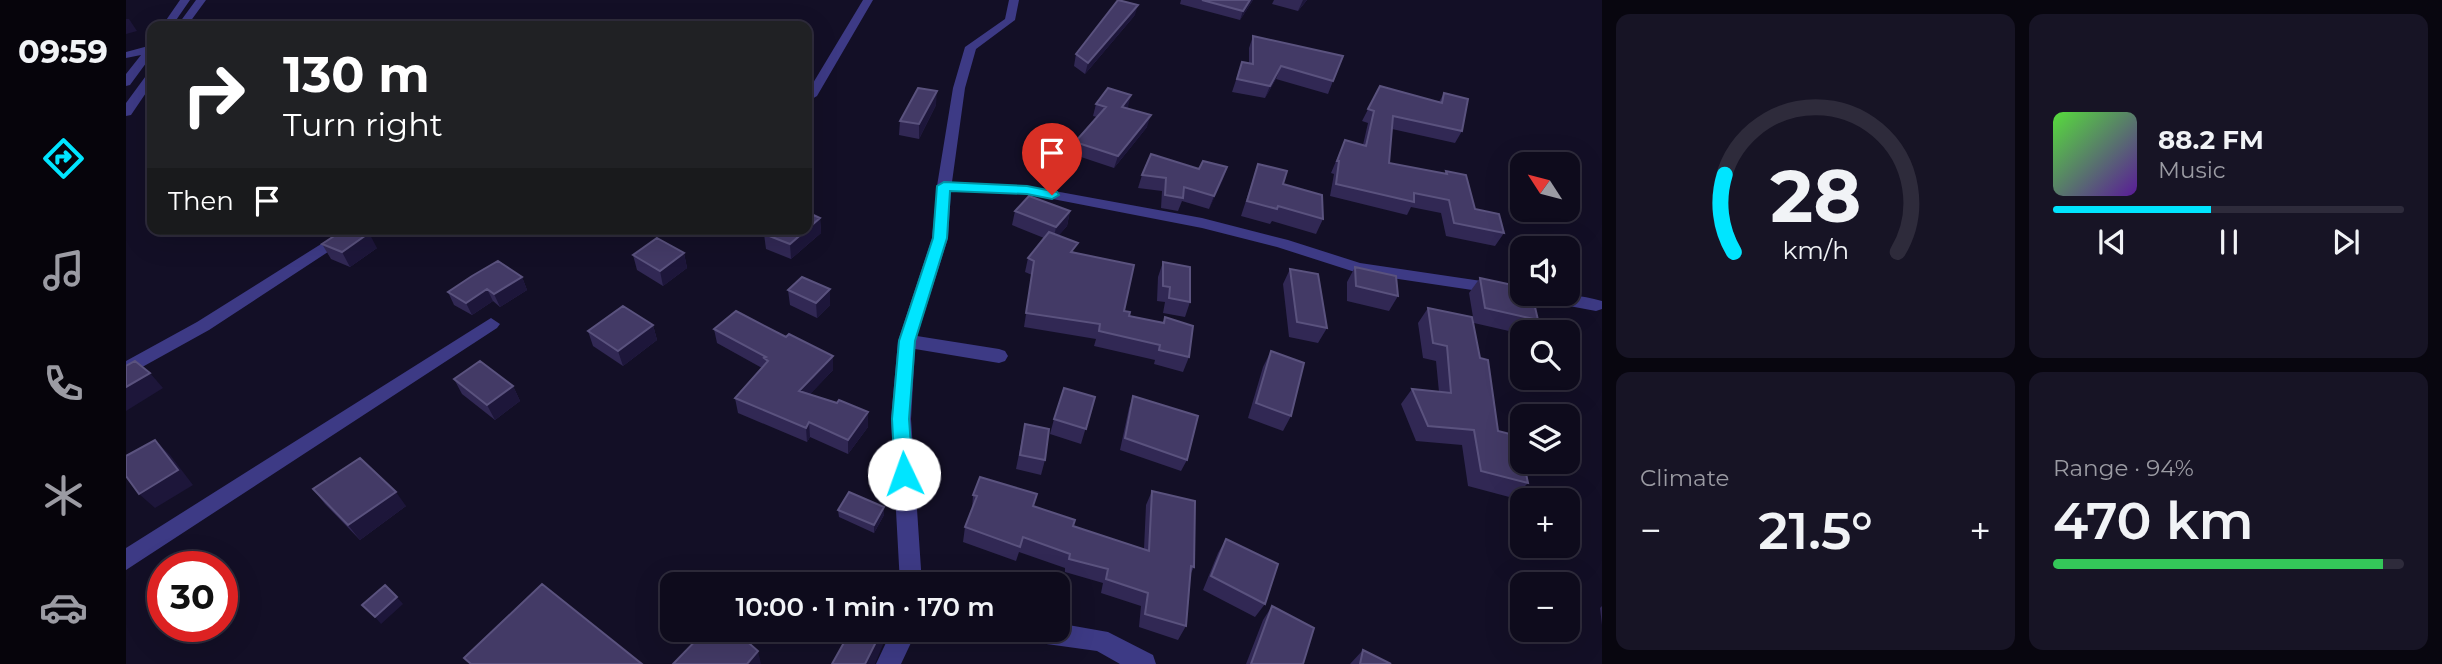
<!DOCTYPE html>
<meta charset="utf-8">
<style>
:root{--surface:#0e0b1c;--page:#171425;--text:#f1f3f6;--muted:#9b9ba3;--line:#2e2b3b;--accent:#00e5ff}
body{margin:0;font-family:Montserrat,sans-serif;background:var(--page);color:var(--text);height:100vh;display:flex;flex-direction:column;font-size:26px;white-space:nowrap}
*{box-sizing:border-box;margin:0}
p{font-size:23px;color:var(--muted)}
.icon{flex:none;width:38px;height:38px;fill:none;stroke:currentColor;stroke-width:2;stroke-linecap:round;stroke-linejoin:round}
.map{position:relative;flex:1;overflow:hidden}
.panel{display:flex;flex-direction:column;gap:14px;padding:14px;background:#08060f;width:840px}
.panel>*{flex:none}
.guide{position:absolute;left:21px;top:21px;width:665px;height:214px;border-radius:14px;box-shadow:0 7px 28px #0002,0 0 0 2px var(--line);background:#202124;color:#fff;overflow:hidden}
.needle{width:46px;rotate:306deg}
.fabs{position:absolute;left:1384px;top:152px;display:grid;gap:14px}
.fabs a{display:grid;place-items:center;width:70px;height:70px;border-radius:14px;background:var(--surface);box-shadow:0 7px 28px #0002,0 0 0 2px var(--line);font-size:35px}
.speed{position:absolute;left:21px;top:551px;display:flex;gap:14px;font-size:35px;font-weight:700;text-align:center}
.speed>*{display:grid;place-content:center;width:91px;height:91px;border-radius:50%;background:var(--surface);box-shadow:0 7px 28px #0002,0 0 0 2px var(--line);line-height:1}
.speed .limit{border:10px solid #d22;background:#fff;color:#111}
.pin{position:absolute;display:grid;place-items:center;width:60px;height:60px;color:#fff;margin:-72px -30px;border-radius:50% 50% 50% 0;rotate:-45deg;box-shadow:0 0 7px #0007}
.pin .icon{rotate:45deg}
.me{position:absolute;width:77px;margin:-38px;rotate:357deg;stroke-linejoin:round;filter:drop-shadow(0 0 5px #0008)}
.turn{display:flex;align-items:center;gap:24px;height:147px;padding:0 21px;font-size:32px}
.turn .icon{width:91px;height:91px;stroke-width:2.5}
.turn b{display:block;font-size:49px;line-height:60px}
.then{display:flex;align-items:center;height:66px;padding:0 21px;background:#0003;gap:14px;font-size:26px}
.big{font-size:52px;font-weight:600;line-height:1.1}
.panel .card{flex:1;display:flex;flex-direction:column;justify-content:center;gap:10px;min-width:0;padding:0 24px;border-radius:14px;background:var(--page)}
.panel .dial{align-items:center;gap:0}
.dial svg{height:182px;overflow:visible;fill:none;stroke:var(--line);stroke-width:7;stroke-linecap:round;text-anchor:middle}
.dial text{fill:var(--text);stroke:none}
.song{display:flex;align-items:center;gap:21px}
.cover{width:84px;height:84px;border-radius:10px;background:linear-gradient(135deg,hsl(110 70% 55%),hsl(270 70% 35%))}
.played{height:7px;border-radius:4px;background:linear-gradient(90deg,var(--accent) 45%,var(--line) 45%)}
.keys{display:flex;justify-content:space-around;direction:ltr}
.heat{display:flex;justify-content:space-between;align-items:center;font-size:38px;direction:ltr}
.charge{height:10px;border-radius:5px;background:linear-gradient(90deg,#34c759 94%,var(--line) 0)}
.panel .tiles{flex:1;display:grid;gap:14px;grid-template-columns:repeat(2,1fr)}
.trip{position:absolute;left:534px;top:572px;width:410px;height:70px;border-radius:14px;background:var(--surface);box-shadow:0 7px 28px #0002,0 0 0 2px var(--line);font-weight:600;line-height:70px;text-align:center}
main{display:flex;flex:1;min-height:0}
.tabs{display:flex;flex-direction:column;width:126px;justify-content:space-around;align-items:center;background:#06040b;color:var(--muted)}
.tabs .icon{width:49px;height:49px}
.tabs .current{color:var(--accent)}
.tabs b{font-size:32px;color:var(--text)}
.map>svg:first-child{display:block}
</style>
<main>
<nav class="tabs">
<b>09:59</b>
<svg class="icon current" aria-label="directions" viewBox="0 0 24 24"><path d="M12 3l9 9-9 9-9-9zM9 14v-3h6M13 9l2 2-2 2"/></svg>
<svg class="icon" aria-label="music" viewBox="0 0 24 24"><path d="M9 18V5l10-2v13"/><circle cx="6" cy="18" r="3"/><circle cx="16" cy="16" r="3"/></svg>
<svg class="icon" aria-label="phone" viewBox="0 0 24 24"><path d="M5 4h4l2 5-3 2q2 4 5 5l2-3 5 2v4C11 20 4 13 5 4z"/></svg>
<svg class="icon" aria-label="climate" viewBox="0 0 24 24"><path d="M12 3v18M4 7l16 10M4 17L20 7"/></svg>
<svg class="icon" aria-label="car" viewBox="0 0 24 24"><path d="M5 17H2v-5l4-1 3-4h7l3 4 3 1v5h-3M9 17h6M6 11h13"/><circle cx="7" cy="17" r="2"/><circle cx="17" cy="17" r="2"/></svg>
</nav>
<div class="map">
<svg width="1476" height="664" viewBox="0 0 1476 664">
<rect width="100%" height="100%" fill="#130f26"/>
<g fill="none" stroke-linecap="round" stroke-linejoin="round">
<path fill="#3d3a85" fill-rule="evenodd" d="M 54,0 L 64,0 L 46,26 L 36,26 Z
M 70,0 L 80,0 L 61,26 L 51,26 Z
M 737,0 L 747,0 L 691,96 L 681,102 L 681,93 Z
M 883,0 L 893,0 L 889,20 L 850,49 L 839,88 L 826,182 L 901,186 L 1076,218 L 1162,240 L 1234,263 L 1396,287 L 1396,294 C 1423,294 1450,293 1476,301 L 1476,309 L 1470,311 L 1400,298 L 1232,273 L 1151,247 L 1076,228 L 901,194 L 825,191 L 822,238 L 791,336 L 873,349 L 879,351 L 882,356 L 879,361 L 873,363 L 789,349 L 785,419 L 796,584 L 774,584 L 765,419 L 772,341 L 806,238 L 811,186 L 827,88 L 839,47 L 879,19 Z
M 26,45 L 26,55 L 4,85 L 0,86 L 0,74 L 15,55 L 0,58 L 0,52 Z
M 26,72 L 26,84 L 5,115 L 0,116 L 0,103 L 22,73 Z
M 219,229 L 237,229 L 83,330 L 0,376 L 0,361 L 71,322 Z
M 365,318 L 374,324 L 371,328 L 0,570 L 0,548 Z
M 931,623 L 982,632 L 1027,655 L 1030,664 L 994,664 L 971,651 L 899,641 L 891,638 L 887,630 L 931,630 Z
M 766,630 L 791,630 L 775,664 L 750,664 Z"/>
</g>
<path fill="#312854" d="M 1055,0 L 1127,0 L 1114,20 L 1054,4 Z
M 1148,0 L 1181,0 L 1172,11 L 1146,4 Z
M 1009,15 L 959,74 L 948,66 L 950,54 Z
M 1127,36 L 1207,81 L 1202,94 L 1150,79 L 1139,98 L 1106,92 L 1116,62 L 1123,63 L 1123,48 Z
M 1254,86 L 1313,102 L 1318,93 L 1336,131 L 1329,143 L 1266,129 L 1263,163 L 1319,174 L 1320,171 L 1349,209 L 1378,233 L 1369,246 L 1320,236 L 1315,213 L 1285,207 L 1281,215 L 1204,196 L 1208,174 L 1205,173 L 1219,140 L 1237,145 L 1242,123 L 1236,121 Z
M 970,104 L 1002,107 L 1001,108 L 1021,127 L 988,168 L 946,154 L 949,142 L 971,117 L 967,116 Z
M 810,105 L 793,139 L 773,135 L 774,121 Z
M 1132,164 L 1197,219 L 1190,234 L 1146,221 L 1144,224 L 1115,216 Z
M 1101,167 L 1083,209 L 1056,201 L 1052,211 L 1035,208 L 1036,191 L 1012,188 L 1016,175 Z
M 889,211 L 944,211 L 941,226 L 932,236 L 949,253 L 1003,316 L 1037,323 L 1039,317 L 1063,357 L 1057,372 L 1028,364 L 1029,360 L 968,346 L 970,339 L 898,327 L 906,275 L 899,272 L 902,258 L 918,238 L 886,225 Z
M 694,218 L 695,233 L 665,259 L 640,249 L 638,234 Z
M 196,244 L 251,248 L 224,267 L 205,259 Z
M 558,253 L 561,268 L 537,286 L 511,270 L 507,255 Z
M 1037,262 L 1064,302 L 1059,317 L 1037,313 L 1039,302 L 1031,301 L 1032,277 Z
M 1229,267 L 1272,296 L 1263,311 L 1221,301 L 1221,282 Z
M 1164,269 L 1201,328 L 1192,343 L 1163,337 L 1157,284 Z
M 396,277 L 401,290 L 374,307 L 367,301 L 346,315 L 328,305 L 322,292 Z
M 1354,278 L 1412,320 L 1402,332 L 1396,332 L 1396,334 L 1348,323 L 1343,293 Z
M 662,290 L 704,305 L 691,318 L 664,305 Z
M 1302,308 L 1354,358 L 1372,431 L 1402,483 L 1387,498 L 1342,486 L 1336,445 L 1290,441 L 1275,404 L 1286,389 L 1313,392 L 1310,361 L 1297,358 L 1292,323 Z
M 527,325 L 531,340 L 497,366 L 467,346 L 462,331 Z
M 588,329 L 660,337 L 707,356 L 707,370 L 684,394 L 742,412 L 742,427 L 722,454 L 684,437 L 681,442 L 612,413 L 609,398 L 636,368 L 591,343 Z
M 1145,351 L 1165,416 L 1157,431 L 1122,418 L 1137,367 Z
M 328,379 L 387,386 L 394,401 L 369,420 L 336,394 Z
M 1007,396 L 1061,460 L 1055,471 L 994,450 L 1003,408 Z
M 969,397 L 955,444 L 924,434 L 928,419 Z
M 899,424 L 919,460 L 915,475 L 890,469 Z
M 187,489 L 280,506 L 234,540 L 199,504 Z
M 1026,491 L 1068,567 L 1064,575 L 1060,626 L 1052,640 L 1013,627 L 1015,606 L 975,593 L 977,583 L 939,572 L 939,568 L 893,552 L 890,561 L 837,542 L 839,527 L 846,510 L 847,495 L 907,506 L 947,526 L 1018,549 L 1020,505 Z
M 712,510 L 758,515 L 748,533 L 713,517 Z
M 1100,539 L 1139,604 L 1129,617 L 1077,590 L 1092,553 Z
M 1146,606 L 1177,664 L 1120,664 L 1137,620 Z
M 1476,606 L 1476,625 L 1474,608 Z
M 1237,650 L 1265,664 L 1224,664 Z"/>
<path fill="#1d163a" d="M 1124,0 L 1127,0 L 1114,20 L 1117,11 Z
M 1177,0 L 1181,0 L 1172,11 Z
M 1012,5 L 1009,15 L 959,74 L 962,63 Z
M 0,19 L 3,19 L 11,31 L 0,34 Z
M 1155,66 L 1150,79 L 1139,98 L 1144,86 Z
M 811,91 L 810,105 L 793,139 L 793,124 Z
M 1005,95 L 1002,107 L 993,120 L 996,107 Z
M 1025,115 L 1021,127 L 988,168 L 992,156 Z
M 1101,167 L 1097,180 L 1083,209 L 1088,196 Z
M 944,211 L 941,226 L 927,242 L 930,227 Z
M 694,218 L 695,233 L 665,259 L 664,244 Z
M 243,233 L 251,248 L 224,267 L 216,252 Z
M 558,253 L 561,268 L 537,286 L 534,271 Z
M 396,277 L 401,290 L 374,307 L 368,294 Z
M 361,289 L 367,301 L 346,315 L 340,303 Z
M 704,289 L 704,305 L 691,318 L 690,303 Z
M 527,325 L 531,340 L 497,366 L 492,351 Z
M 707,356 L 707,370 L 674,405 L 673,391 Z
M 24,373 L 37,388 L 0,411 L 0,387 Z
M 387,386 L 394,401 L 369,420 L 361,405 Z
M 742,412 L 742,427 L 722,454 L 722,440 Z
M 683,422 L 684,437 L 681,442 L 680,428 Z
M 29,440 L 44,455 L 67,485 L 29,508 L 13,494 Z
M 270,492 L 280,506 L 234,540 L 222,525 Z
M 758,507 L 758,515 L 748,533 L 748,525 Z
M 271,597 L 277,604 L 255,624 L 249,617 Z
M 756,630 L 763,630 L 749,664 L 739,664 Z
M 632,651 L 635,664 L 621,664 Z"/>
<path fill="#433a66" stroke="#5a527e" stroke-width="2" d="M 992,0 L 1012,5 L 962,63 L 950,54 Z
M 1076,0 L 1124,0 L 1117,11 Z
M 1127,36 L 1217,56 L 1207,81 L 1155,66 L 1144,86 L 1111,79 L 1116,62 L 1127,64 Z
M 1254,86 L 1316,103 L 1318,93 L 1342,99 L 1336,131 L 1267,116 L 1263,163 L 1321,174 L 1320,171 L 1340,175 L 1349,209 L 1373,214 L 1378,233 L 1328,223 L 1323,200 L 1288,193 L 1288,202 L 1210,184 L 1213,161 L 1211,161 L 1219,140 L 1240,146 L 1248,111 L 1242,109 Z
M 792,88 L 811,91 L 793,124 L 774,121 Z
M 982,88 L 1005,95 L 996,107 L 1025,115 L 992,156 L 949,142 L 980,107 L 970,104 Z
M 1025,154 L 1073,169 L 1077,161 L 1101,167 L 1088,196 L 1058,187 L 1057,198 L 1039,195 L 1040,178 L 1016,175 Z
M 1132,164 L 1161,171 L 1157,184 L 1196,195 L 1197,219 L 1152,206 L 1151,209 L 1121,201 Z
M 903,196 L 944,211 L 930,227 L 889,211 Z
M 681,212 L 694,218 L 664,244 L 638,234 L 645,229 L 681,229 Z
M 219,229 L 234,229 L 243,233 L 216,252 L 196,244 Z
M 923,232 L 952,243 L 945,252 L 1008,265 L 998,311 L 1004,312 L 1003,316 L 1038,323 L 1039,317 L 1067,326 L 1063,357 L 1033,350 L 1034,345 L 973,331 L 974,324 L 900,313 L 908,261 L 902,258 Z
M 531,238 L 558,253 L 534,271 L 507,255 Z
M 372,261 L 396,277 L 368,294 L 361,289 L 340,303 L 322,292 L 346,276 Z
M 1037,262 L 1064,267 L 1064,302 L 1043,298 L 1044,287 L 1037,286 Z
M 1229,267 L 1270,276 L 1272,296 L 1230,286 Z
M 1164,269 L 1192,274 L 1201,328 L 1171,322 Z
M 676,277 L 704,289 L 690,303 L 662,290 Z
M 1354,278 L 1396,287 L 1396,294 L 1406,294 L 1412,320 L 1359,308 Z
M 497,306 L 527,325 L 492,351 L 462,331 Z
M 1302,308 L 1346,317 L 1354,358 L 1362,360 L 1372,431 L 1392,436 L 1402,483 L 1355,471 L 1348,430 L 1302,426 L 1286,389 L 1325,393 L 1321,346 L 1307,343 Z
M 610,311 L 660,337 L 663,334 L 707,356 L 673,391 L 711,403 L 713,400 L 742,412 L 722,440 L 683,422 L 680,428 L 609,398 L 642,361 L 638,358 L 640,357 L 588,329 Z
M 1145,351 L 1178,363 L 1165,416 L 1130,403 Z
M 9,361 L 24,373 L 0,387 L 0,366 Z
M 354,361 L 387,386 L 361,405 L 328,379 Z
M 938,388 L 969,397 L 960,429 L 928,419 Z
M 1007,396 L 1072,416 L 1061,460 L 999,438 Z
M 899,424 L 923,429 L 919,460 L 894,455 Z
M 29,440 L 52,470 L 13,494 L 0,476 L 0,456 Z
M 234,458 L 270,492 L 222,525 L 187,489 Z
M 854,477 L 911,494 L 907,506 L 949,520 L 947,526 L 1023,551 L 1026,491 L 1069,501 L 1068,567 L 1065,566 L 1060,626 L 1019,614 L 1022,593 L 980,579 L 982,569 L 943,559 L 944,554 L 897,537 L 894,547 L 839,527 L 851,496 L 847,495 Z
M 723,492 L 758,507 L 748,525 L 712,510 Z
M 1100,539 L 1152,564 L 1139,604 L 1085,576 Z
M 416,584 L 516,664 L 345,664 L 338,658 Z
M 259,585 L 271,597 L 249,617 L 236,605 Z
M 1146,606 L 1188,628 L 1177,664 L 1125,664 Z
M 580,630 L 608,630 L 632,651 L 621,664 L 547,664 Z
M 725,630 L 756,630 L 739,664 L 706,664 Z
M 1237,650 L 1265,664 L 1234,664 Z"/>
<path fill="#00e5ff" stroke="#0095a6" stroke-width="2" d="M 818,182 L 901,186 L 931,192 L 933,195 L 926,199 L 901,194 L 824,191 L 821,238 L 789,341 L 783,419 L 787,474 L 784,480 L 778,482 L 771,480 L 769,474 L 766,419 L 773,341 L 807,238 L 811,186 Z"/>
</svg>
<div class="fabs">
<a><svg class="needle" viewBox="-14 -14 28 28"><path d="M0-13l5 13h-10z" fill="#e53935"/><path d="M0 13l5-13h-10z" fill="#9b9ba3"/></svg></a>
<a><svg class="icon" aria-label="sound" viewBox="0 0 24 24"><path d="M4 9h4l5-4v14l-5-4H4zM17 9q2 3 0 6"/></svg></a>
<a><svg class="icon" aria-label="search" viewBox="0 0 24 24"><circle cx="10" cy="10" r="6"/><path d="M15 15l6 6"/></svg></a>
<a><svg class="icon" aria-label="layers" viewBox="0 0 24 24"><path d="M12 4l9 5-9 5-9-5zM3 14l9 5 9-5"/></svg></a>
<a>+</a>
<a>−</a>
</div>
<div class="speed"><div class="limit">30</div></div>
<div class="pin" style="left:926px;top:195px;background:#d93025"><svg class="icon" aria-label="arrive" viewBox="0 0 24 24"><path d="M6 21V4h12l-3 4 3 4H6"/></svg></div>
<svg class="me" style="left:778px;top:474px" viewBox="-20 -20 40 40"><circle r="19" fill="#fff"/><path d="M0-13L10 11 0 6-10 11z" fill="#00e5ff"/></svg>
<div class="trip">10:00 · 1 min · 170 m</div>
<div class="guide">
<div class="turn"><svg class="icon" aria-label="right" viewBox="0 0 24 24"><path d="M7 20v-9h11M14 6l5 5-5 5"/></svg><div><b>130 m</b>Turn right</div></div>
<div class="then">Then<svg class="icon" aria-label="arrive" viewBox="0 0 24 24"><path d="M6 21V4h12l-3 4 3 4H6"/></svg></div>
</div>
</div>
<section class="panel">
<div class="tiles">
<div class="card dial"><svg viewBox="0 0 100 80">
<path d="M14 69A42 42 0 1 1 86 69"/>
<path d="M14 69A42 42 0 0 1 10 35" stroke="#00e5ff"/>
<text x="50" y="56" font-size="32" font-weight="700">28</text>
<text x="50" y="72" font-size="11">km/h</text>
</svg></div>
<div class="card">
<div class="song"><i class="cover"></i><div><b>88.2 FM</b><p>Music</p></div></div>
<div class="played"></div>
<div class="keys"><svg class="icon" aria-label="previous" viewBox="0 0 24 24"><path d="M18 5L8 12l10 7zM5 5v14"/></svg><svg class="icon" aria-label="pause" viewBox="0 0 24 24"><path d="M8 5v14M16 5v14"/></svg><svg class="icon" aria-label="next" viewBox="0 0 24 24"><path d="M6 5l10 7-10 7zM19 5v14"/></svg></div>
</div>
<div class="card"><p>Climate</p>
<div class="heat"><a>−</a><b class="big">21.5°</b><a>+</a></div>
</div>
<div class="card"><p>Range · 94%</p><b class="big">470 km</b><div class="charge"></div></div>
</div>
</section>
</main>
